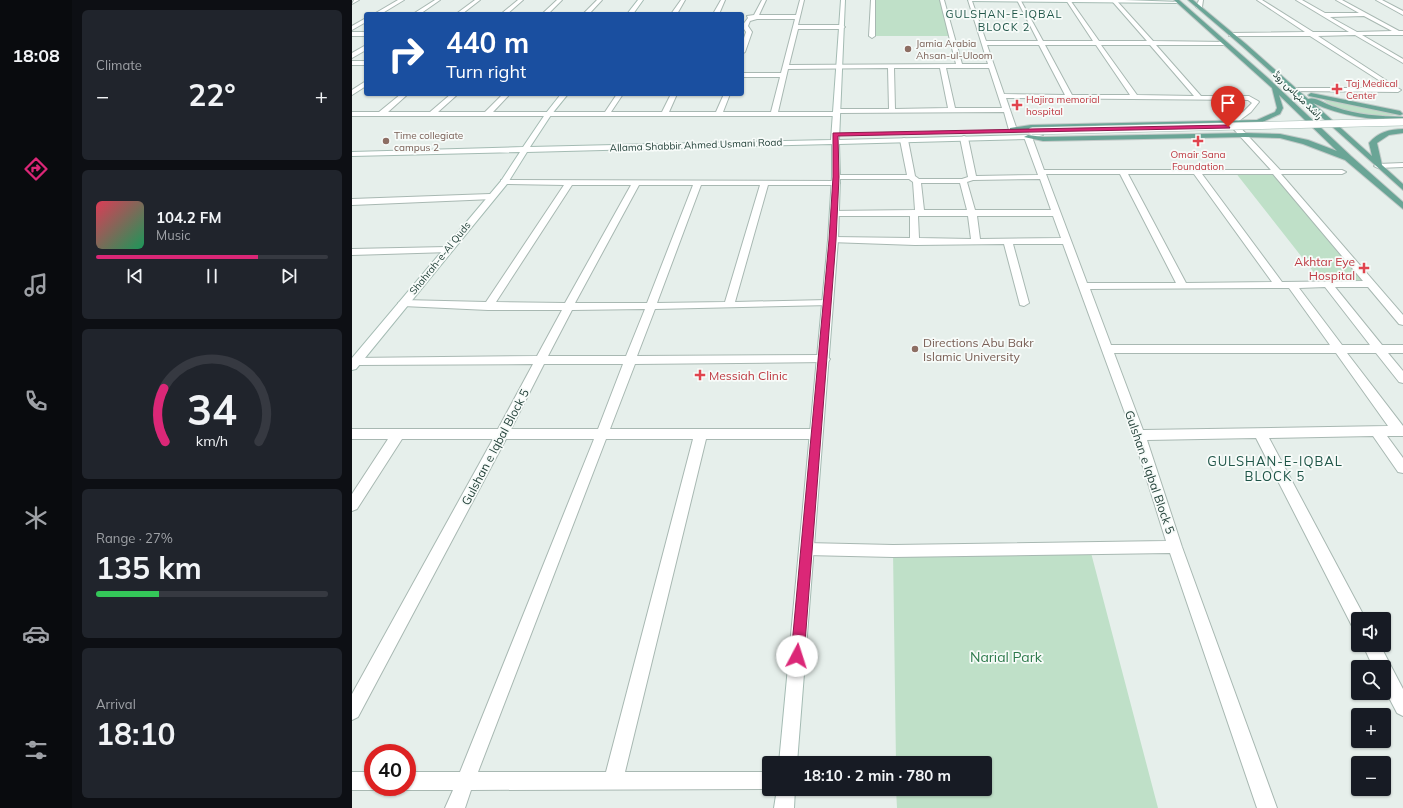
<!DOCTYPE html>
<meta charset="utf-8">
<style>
:root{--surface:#171b24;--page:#20242c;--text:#f1f3f6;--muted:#9ea1a6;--line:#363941;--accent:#db2777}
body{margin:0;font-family:Mulish,Vazirmatn,sans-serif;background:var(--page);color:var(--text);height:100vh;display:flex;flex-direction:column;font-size:15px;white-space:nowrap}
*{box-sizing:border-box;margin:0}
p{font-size:13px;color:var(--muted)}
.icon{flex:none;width:22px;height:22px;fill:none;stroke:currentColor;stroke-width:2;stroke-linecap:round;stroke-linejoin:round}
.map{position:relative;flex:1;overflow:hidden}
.drawer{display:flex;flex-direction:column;gap:10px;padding:10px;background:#0d0f14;width:280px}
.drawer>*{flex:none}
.banner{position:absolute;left:12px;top:12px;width:380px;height:84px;border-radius:4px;box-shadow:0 1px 3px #0004;background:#1a4fa0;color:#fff;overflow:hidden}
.controls{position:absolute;left:999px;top:612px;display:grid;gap:8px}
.controls a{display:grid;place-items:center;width:40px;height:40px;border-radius:4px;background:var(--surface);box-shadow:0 1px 3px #0004;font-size:20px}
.speed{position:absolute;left:12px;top:744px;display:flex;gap:8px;font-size:20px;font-weight:700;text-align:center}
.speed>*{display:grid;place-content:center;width:52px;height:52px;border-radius:50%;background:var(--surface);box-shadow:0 1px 3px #0004;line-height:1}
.speed .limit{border:6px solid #d22;background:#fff;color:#111}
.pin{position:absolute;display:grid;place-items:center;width:34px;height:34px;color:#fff;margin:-41px -17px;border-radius:50% 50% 50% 0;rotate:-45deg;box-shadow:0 0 4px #0007}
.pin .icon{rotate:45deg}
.me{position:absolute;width:44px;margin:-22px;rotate:5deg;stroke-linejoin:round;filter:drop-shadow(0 0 3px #0008)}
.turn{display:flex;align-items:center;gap:14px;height:84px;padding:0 16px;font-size:18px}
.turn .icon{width:52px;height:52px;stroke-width:2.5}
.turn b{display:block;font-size:28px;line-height:34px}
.big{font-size:30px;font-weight:700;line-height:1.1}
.drawer .tile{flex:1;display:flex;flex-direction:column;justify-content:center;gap:6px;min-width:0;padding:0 14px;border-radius:6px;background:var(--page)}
.drawer .dial{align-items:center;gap:0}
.dial svg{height:104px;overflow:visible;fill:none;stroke:var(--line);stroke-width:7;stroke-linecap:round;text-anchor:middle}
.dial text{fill:var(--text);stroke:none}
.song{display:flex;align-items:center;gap:12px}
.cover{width:48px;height:48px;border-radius:6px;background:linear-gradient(135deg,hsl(350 70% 55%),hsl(150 70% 35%))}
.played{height:4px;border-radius:2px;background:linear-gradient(90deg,var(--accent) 70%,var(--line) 70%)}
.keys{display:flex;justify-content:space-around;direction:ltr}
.heat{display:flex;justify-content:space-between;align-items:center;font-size:22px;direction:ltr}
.charge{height:6px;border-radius:3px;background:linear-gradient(90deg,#34c759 27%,var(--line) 0)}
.trip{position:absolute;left:410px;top:756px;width:230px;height:40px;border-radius:4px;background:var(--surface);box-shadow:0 1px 3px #0004;font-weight:700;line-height:40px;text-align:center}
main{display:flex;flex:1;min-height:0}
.tabs{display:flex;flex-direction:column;width:72px;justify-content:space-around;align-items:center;background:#090b0e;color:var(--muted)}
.tabs .icon{width:28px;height:28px}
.tabs .current{color:var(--accent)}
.tabs b{font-size:18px;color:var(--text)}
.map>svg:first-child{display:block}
</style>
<main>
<nav class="tabs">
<b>18:08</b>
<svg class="icon current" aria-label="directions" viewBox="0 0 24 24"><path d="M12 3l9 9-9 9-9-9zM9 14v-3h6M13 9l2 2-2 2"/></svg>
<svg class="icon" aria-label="music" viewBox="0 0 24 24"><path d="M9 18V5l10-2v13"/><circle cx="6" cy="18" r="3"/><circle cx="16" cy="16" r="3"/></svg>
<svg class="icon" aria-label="phone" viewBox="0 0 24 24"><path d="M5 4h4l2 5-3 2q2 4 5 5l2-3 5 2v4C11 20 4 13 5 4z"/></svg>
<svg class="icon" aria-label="climate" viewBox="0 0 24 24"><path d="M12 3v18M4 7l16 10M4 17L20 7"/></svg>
<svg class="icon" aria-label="car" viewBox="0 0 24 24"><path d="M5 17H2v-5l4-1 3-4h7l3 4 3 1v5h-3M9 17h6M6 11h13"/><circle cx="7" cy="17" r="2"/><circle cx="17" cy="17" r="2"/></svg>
<svg class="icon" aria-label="filters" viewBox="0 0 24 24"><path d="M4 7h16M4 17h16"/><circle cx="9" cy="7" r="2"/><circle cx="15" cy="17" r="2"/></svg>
</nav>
<section class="drawer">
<div class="tile"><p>Climate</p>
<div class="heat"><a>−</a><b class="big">22°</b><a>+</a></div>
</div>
<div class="tile">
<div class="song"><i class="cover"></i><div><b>104.2 FM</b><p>Music</p></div></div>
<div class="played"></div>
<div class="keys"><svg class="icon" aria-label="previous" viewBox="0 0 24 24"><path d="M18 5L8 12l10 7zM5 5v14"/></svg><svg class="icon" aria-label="pause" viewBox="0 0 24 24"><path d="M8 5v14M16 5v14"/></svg><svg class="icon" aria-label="next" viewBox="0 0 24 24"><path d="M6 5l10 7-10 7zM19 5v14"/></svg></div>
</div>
<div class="tile dial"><svg viewBox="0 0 100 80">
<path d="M14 69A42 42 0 1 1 86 69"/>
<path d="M14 69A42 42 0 0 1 13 28" stroke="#db2777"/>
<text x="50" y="56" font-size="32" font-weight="700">34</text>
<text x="50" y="72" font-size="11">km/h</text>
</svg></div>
<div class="tile"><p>Range · 27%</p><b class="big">135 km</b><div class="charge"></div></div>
<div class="tile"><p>Arrival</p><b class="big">18:10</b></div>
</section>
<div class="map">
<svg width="1051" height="808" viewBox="0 0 1051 808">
<rect width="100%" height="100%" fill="#e6efeb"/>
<path fill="#bfe0c8" d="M 523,0 L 590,0 L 601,36 L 523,36 Z
M 974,98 L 1045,114 C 1031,119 980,111 971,99 Z
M 883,172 L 923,172 L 1020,284 L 971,284 Z
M 738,549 L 806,808 L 545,808 L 544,789 L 633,789 L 633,763 L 544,763 L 541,551 Z"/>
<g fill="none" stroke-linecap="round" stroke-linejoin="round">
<g stroke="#a8b8b2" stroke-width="2">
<path id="street" d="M 2,0 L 7,0 L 0,4 Z
M 46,0 L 52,0 L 29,14 L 22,14 Z
M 83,0 L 88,0 L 68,14 L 61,14 Z
M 123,0 L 128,0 L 110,14 L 104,14 Z
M 166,0 L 171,0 L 155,14 L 149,14 Z
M 205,0 L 210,0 L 196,14 L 190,14 Z
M 245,0 L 250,0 L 237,14 L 231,14 Z
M 329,0 L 333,0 L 325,14 L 319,14 Z
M 369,0 L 373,0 L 367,14 L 361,14 Z
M 410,0 L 414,0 L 407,15 L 444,15 L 448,0 L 452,0 L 446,25 L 490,25 L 493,27 L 490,29 L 446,29 L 437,65 L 604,64 L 588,0 L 592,0 L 610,64 L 636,64 L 616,0 L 620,1 L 634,41 L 686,41 L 665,0 L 669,1 L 691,41 L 741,41 L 714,0 L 718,0 L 747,41 L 795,41 L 760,1 L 764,0 L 801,41 L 874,42 L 872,45 L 804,45 L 849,96 L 897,96 L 906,101 L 907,102 L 899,112 L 884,123 L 928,170 L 990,170 L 994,172 L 990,174 L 929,174 L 1051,315 L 1051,325 L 1047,324 L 1016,287 L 983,287 L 1030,345 L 1051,345 L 1051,353 L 1036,353 L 1051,371 L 1051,383 L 1047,382 L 1024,353 L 995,353 L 1051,426 L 1051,436 L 1035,436 L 1051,458 L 1051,473 L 1046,472 L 1021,436 L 917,438 L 1012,616 L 1013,619 L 1006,619 L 1006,629 L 1000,626 L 904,438 L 795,440 L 830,547 L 925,808 L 905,808 L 818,553 L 541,557 L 454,555 L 449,554 L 447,549 L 449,544 L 454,543 L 541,545 L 814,541 L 781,435 L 711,244 L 661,244 L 677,303 L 672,306 L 668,305 L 652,244 L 563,245 L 478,242 L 476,240 L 481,237 L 558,238 L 558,216 L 482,216 L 479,215 L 479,211 L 563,210 L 561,182 L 557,179 L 484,179 L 480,177 L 484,175 L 555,175 L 548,140 L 552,138 L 556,140 L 563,176 L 567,179 L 610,179 L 616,177 L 608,138 L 612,136 L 616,138 L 624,176 L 686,175 L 672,137 L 676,135 L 680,137 L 692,170 L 919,170 L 876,123 L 878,119 L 891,112 L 900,103 L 896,100 L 654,98 L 665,130 L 661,132 L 657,130 L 652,112 L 487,113 L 484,116 L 0,116 L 0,112 L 27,112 L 49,94 L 56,94 L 36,112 L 78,112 L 99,94 L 106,94 L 86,112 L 133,112 L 151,94 L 158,94 L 141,112 L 253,112 L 265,94 L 271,94 L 259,112 L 310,112 L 319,94 L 325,94 L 317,112 L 364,112 L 372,94 L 378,94 L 371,112 L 419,112 L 428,77 L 390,77 L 390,73 L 429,73 L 443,19 L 405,19 L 398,21 L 396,26 L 400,32 L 393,52 L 390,54 L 390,44 L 394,32 L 390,26 L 396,18 L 395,16 L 402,15 ZM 635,45 L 687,45 L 713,95 L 652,94 ZM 693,45 L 744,45 L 778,95 L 720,95 ZM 749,45 L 798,45 L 842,96 L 785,95 ZM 536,68 L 537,109 L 484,109 L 481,112 L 426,112 L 436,69 ZM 542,68 L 588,68 L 596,108 L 543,109 ZM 594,68 L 637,68 L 650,108 L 603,108 ZM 694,174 L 768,174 L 824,283 L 735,283 ZM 776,174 L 842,174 L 920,282 L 834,283 ZM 850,174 L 921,174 L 1011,281 L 930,282 ZM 688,179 L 699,210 L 623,210 L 615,182 L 621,180 ZM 569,183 L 608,183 L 615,210 L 572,210 ZM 566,216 L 616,216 L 619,239 L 567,238 ZM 625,216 L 701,216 L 709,238 L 628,239 ZM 973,287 L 1018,345 L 990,345 L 947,288 ZM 937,288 L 978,345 L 759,345 L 738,289 ZM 762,353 L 984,353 L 1036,426 L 791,430 Z
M 519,0 L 523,0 L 523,36 L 520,38 L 517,36 Z
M 847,0 L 851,0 L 850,7 L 847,9 L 844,7 Z
M 905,0 L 910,0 L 961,32 L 997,32 L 944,0 L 950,0 L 973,13 L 1007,13 L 984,0 L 990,0 L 1047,31 L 1051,31 L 1051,35 L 1010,35 L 1051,59 L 1051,63 L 1003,35 L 966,36 L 1049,90 L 1046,92 L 941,91 L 941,89 L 943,88 L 1039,88 L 958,36 L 877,36 L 879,33 L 953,32 ZM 1012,16 L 1040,31 L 1005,32 L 978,17 Z
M 1024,0 L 1030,0 L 1051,11 L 1051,15 Z
M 14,18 L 14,22 L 0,30 L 0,26 Z
M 0,32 L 14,32 L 14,36 L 0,36 Z
M 14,45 L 14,50 L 0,58 L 0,53 Z
M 0,61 L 14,61 L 14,65 L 0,65 Z
M 14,81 L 14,86 L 0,95 L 0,90 Z
M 1051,163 L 1051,167 L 1026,168 L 1022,166 L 1026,164 Z
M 149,180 L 484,181 L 488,183 L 484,185 L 416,185 L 383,302 L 475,300 L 479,301 L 480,303 L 479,305 L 303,309 L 285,356 L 472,355 L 478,359 L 476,362 L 283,364 L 258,429 L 464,429 L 468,431 L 470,434 L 468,437 L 464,439 L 354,439 L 273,772 L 417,772 L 417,789 L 420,789 L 119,790 L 113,808 L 93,808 L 101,790 L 55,790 L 48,788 L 55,787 L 55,772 L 108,772 L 242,439 L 154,439 L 6,717 L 0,720 L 0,694 L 141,439 L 50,439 L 5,509 L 0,511 L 0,494 L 36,439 L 0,439 L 0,429 L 146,429 L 181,364 L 4,365 L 0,364 L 0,358 L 185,356 L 210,310 L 136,310 L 51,306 L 46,303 L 51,300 L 134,302 L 212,185 L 152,184 L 149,184 ZM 220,185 L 279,185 L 213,303 L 144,302 ZM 287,185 L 341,185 L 295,303 L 223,303 ZM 349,185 L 408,185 L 373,302 L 305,303 ZM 293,309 L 274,356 L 196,356 L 220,310 ZM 192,364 L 271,364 L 246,429 L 159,429 ZM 254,439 L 341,439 L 254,772 L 126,772 Z
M 138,194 L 142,197 L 141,199 L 0,205 L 0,199 Z
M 95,247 L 100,250 L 98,252 L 0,255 L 0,249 Z
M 1011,645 L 1028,645 L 1051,689 L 1051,716 L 1045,713 L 1032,688 L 1032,667 L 1021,667 Z
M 0,772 L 21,772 L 21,787 L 28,788 L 21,790 L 0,790 Z"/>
</g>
<g stroke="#a4bbb3" stroke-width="2">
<path id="secondary" d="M 286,0 L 291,0 L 281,14 L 275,14 Z
M 489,0 L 493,0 L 487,140 L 676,135 L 687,133 L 691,135 L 676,139 L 487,144 L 488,177 L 486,240 L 445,763 L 427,763 L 476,240 L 480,177 L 480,144 L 175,152 L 155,184 L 4,369 L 0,370 L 0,358 L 149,181 L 168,152 L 0,156 L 0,152 L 171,147 L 194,113 L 209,94 L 216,94 L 199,115 L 178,147 L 479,140 Z
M 616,0 L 772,0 L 828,2 L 826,3 L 618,1 Z
M 425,789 L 443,789 L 442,808 L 422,808 Z"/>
</g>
<g stroke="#c2cac8" stroke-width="2">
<path id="primary" d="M 822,0 L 827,0 L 916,78 L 999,156 L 1051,202 L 1051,209 L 993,160 L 951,144 L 928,138 L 893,137 L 691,141 L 672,137 L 676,135 L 691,137 L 893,133 L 928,134 L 956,140 L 985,151 L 927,95 L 931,108 L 928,114 L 906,124 L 679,129 L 658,132 L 658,128 L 679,125 L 905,120 L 923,112 L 925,108 L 920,88 Z
M 836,0 L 841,0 L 894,44 L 956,99 C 963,96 975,105 983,107 C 1005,115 1028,116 1051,117 L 1051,121 C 1020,120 989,116 961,103 L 1020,156 L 1017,143 C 1026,132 1038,129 1051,129 L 1051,133 L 1037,135 L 1025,143 L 1030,165 L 1051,184 L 1051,190 L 890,46 Z
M 959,93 L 1048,111 L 1051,114 L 1048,115 L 957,96 L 956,95 Z"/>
</g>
<use href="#street" fill="#fff" fill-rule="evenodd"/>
<use href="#secondary" fill="#fff" fill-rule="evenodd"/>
<use href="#primary" fill="#6aa596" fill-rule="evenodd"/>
<g stroke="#a4bbb3" stroke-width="8" stroke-linecap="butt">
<path id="secondary-bridge" d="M 680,131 L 1051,122"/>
</g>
<use href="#secondary-bridge" stroke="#fff" stroke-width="7"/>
</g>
<path fill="#db2777" stroke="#8e194d" d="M 876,125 L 878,128 L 486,136 L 487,177 L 484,240 L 452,656 L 450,660 L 445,662 L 441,660 L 439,656 L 477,240 L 481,177 L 481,133 Z"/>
<g fill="#8d6e63" stroke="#f7fbf9" stroke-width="1.5">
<circle cx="556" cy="49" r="4"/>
<circle cx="34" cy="141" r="4"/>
<circle cx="563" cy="349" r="4"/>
</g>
<g fill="#e0444e" stroke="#f7fbf9" stroke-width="1.5">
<path d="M983 83h4v4h4v4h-4v4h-4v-4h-4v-4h4z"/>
<path d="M663 99h4v4h4v4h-4v4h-4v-4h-4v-4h4z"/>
<path d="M844 135h4v4h4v4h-4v4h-4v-4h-4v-4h4z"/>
<path d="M1010 262h4v4h4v4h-4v4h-4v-4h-4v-4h4z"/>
<path d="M346 369h4v4h4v4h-4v4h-4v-4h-4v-4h4z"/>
</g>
<g text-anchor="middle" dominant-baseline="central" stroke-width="3.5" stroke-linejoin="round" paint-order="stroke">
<g font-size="10" fill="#785e54" stroke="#f7fbf9" text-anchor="start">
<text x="564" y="43">Jamia Arabia<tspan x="564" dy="12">Ahsan-ul-Uloom</tspan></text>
<text x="42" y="135">Time collegiate<tspan x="42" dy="12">campus 2</tspan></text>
</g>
<g font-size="10" fill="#be3a42" stroke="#f7fbf9" text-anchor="start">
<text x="994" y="83">Taj Medical<tspan x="994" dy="12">Center</tspan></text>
<text x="674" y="99">Hajira memorial<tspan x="674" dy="12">hospital</tspan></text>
<text x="846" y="154" text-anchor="middle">Omair Sana<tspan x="846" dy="12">Foundation</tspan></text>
</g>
<g font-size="10" fill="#24423a" stroke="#f7fbf9">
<text transform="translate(946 95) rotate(44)">راشد منہاس روڈ</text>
<text transform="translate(344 145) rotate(-2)">Allama Shabbir Ahmed Usmani Road</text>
<text transform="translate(88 258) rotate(-51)">Shahrah-e-Al Quds</text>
</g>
<g font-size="11" letter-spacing="1" fill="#1f5548" stroke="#f7fbf9">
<text x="652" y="14">GULSHAN-E-IQBAL<tspan x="652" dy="13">BLOCK 2</tspan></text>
</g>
<g font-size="12" fill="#be3a42" stroke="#f7fbf9" text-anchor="end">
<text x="1003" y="261">Akhtar Eye<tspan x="1003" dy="14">Hospital</tspan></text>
<text x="357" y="375" text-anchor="start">Messiah Clinic</text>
</g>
<g font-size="12" fill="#785e54" stroke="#f7fbf9" text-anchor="start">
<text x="571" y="342">Directions Abu Bakr<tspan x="571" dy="14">Islamic University</tspan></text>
</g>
<g font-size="12" fill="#24423a" stroke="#f7fbf9">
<text transform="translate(143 447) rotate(-62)">Gulshan e Iqbal Block 5</text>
<text transform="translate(798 472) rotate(71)">Gulshan e Iqbal Block 5</text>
</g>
<g font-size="13" letter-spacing="1" fill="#1f5548" stroke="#f7fbf9">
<text x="923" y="461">GULSHAN-E-IQBAL<tspan x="923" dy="15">BLOCK 5</tspan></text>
</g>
<g font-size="14" fill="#2d7a4b" stroke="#f7fbf9">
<text x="654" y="657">Narial Park</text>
</g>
</g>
</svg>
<div class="controls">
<a><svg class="icon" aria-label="sound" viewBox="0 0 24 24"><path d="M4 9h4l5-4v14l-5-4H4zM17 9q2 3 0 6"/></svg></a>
<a><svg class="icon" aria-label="search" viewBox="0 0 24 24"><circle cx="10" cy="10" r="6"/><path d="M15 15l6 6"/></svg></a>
<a>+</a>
<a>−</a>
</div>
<div class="speed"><div class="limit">40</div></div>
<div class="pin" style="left:876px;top:127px;background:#d93025"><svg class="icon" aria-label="arrive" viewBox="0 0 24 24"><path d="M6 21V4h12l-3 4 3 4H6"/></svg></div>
<svg class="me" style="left:445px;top:656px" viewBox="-20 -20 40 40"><circle r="19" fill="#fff"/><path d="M0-13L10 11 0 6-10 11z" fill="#db2777"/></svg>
<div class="trip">18:10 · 2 min · 780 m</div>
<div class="banner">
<div class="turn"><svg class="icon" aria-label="right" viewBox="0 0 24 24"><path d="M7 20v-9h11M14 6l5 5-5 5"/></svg><div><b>440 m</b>Turn right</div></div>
</div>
</div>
</main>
